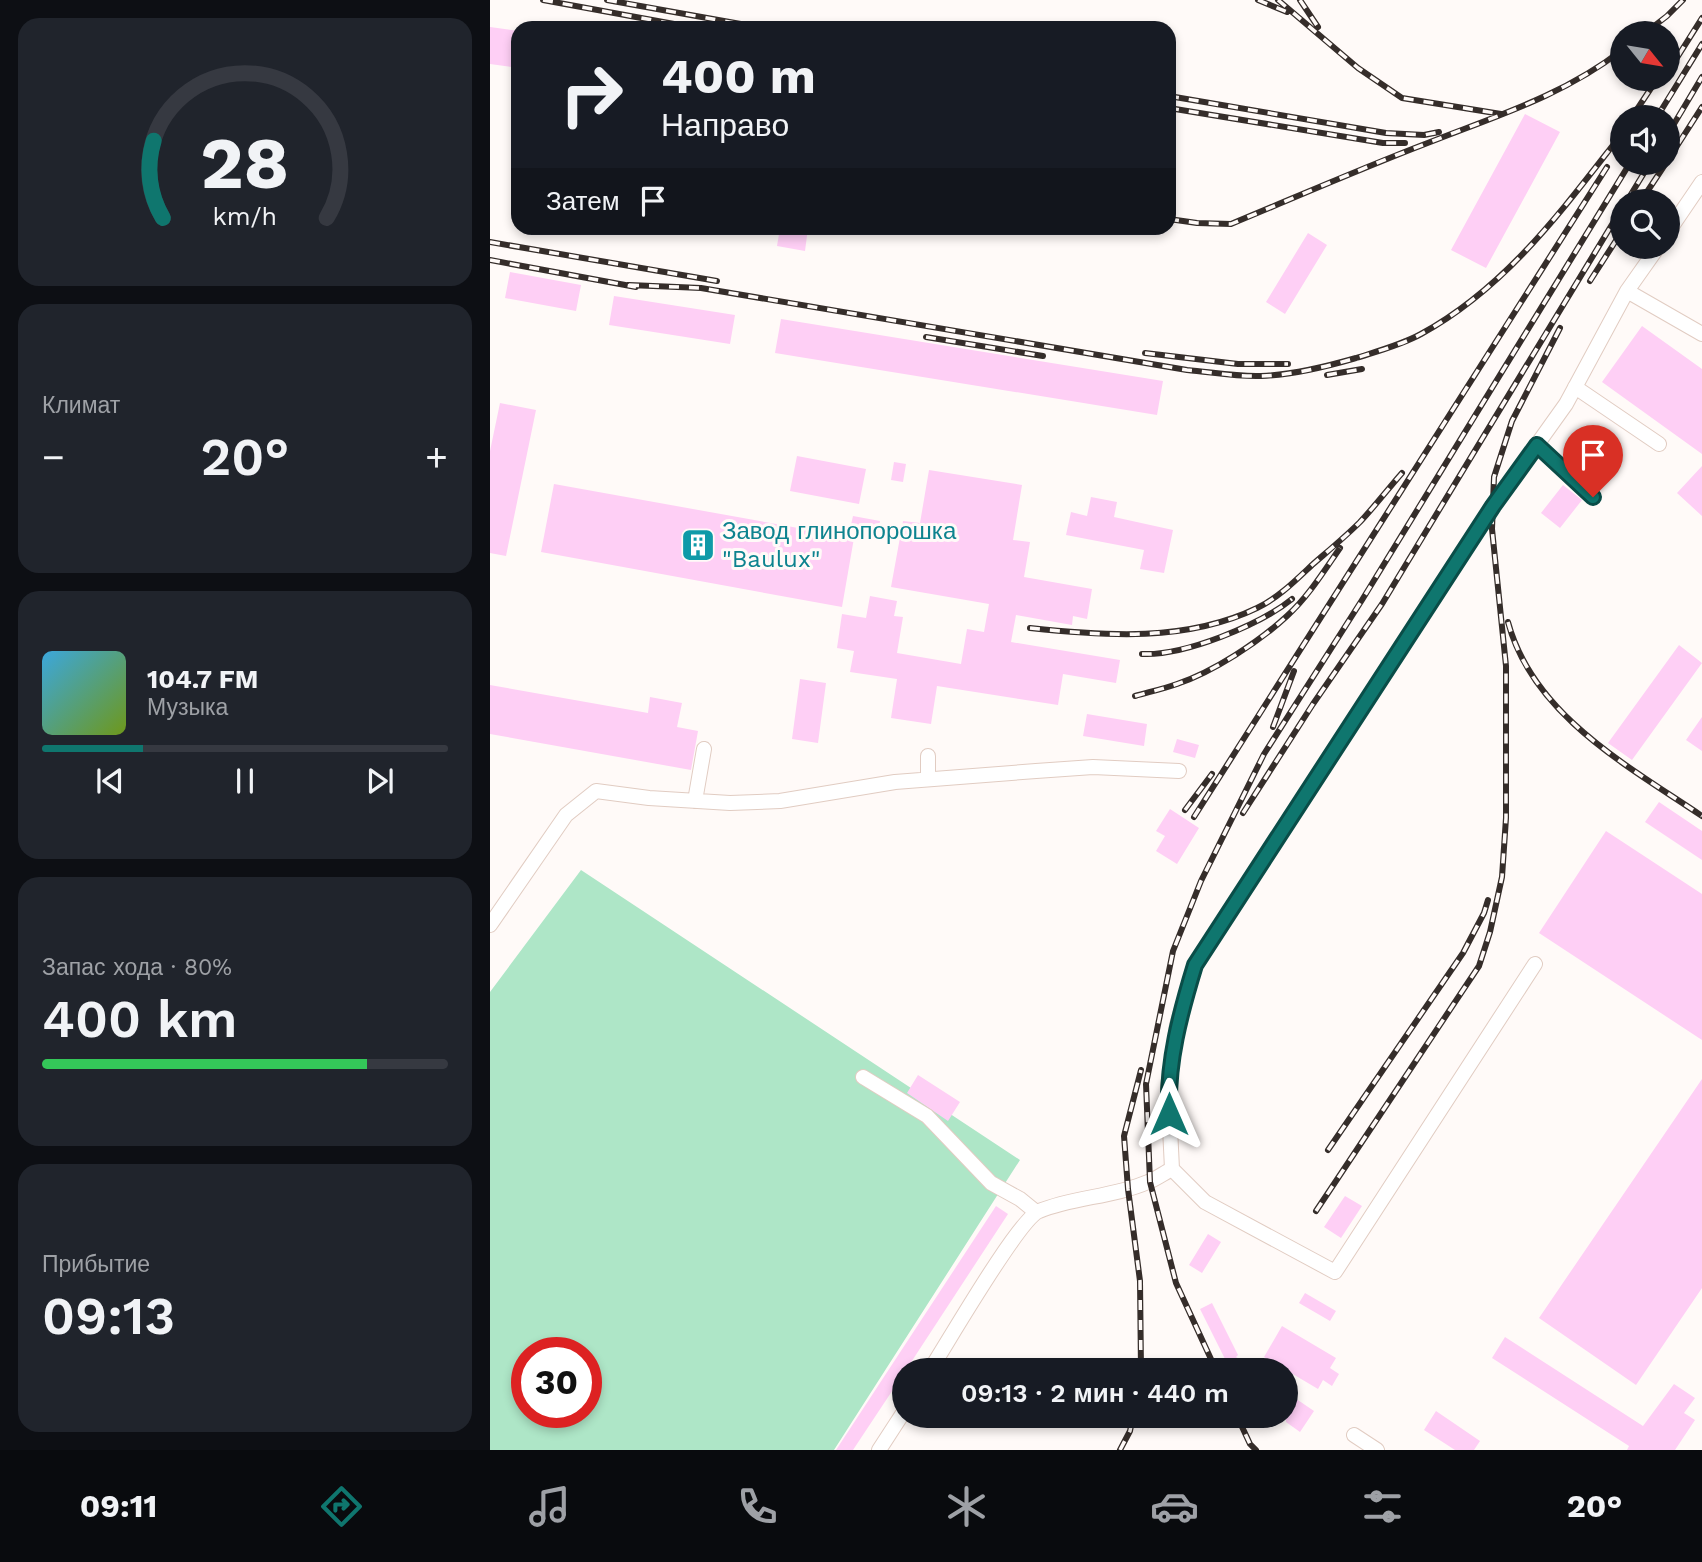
<!DOCTYPE html>
<html lang="ru">
<meta charset="utf-8">
<style>
:root{--surface:#171b24;--page:#20242c;--text:#f1f3f6;--muted:#9ea1a6;--line:#363941;--accent:#0f766e}
body{margin:0;font-family:"Work Sans",sans-serif;background:var(--page);color:var(--text);height:100vh;display:flex;flex-direction:column;font-size:26px;white-space:nowrap}
*{box-sizing:border-box;margin:0}
p{font-size:23px;color:var(--muted)}
.icon{flex:none;width:38px;height:38px;fill:none;stroke:currentColor;stroke-width:2;stroke-linecap:round;stroke-linejoin:round}
.map{position:relative;flex:1;overflow:hidden}
.drawer{display:flex;flex-direction:column;gap:18px;padding:18px;background:#0d0f14;width:490px}
.drawer>*{flex:none}
.banner{position:absolute;left:21px;top:21px;width:665px;height:214px;border-radius:21px;box-shadow:0 4px 10px #0003;background:#171b24;color:var(--text);overflow:hidden}
.needle{width:46px;rotate:120deg}
.fabs{position:absolute;left:1120px;top:21px;display:grid;gap:14px}
.fabs a{display:grid;place-items:center;width:70px;height:70px;border-radius:50%;background:var(--surface);box-shadow:0 4px 10px #0003;font-size:35px}
.speed{position:absolute;left:21px;top:1337px;display:flex;gap:14px;font-size:35px;font-weight:700;text-align:center}
.speed>*{display:grid;place-content:center;width:91px;height:91px;border-radius:50%;background:var(--surface);box-shadow:0 4px 10px #0003;line-height:1}
.speed .limit{border:10px solid #d22;background:#fff;color:#111}
.pin{position:absolute;display:grid;place-items:center;width:60px;height:60px;color:#fff;margin:-72px -30px;border-radius:50% 50% 50% 0;rotate:-45deg;box-shadow:0 0 7px #0007}
.pin .icon{rotate:45deg}
.me{position:absolute;width:77px;margin:-38px;rotate:0deg;stroke-linejoin:round;filter:drop-shadow(0 0 5px #0008)}
.turn{display:flex;align-items:center;gap:24px;height:147px;padding:0 35px;font-size:32px}
.turn .icon{width:91px;height:91px;stroke-width:2.5}
.turn b{display:block;font-size:49px;line-height:60px}
.then{display:flex;align-items:center;height:66px;padding:0 35px;background:#0003;gap:14px;font-size:26px}
.big{font-size:52px;font-weight:600;line-height:1.1}
.drawer .widget{flex:1;display:flex;flex-direction:column;justify-content:center;gap:10px;min-width:0;padding:0 24px;border-radius:21px;background:var(--page)}
.drawer .dial{align-items:center;gap:0}
.dial svg{height:182px;overflow:visible;fill:none;stroke:var(--line);stroke-width:7;stroke-linecap:round;text-anchor:middle}
.dial text{fill:var(--text);stroke:none}
.song{display:flex;align-items:center;gap:21px}
.cover{width:84px;height:84px;border-radius:10px;background:linear-gradient(135deg,hsl(200 70% 55%),hsl(80 70% 35%))}
.played{height:7px;border-radius:4px;background:linear-gradient(90deg,var(--accent) 25%,var(--line) 25%)}
.keys{display:flex;justify-content:space-around;direction:ltr}
.heat{display:flex;justify-content:space-between;align-items:center;font-size:38px;direction:ltr}
.charge{height:10px;border-radius:5px;background:linear-gradient(90deg,#34c759 80%,var(--line) 0)}
.trip{position:absolute;left:402px;top:1358px;width:406px;height:70px;border-radius:35px;background:var(--surface);box-shadow:0 4px 10px #0003;font-weight:600;line-height:70px;text-align:center}
.dock{display:flex;height:112px;justify-content:space-around;align-items:center;background:#090b0e;color:var(--muted)}
.dock .icon{width:49px;height:49px}
.dock .on{color:var(--accent)}
.dock b{font-size:32px;color:var(--text)}
main{display:flex;flex:1;min-height:0}
.map>svg:first-child{display:block}
</style>
<main>
<section class="drawer">
<div class="widget dial"><svg viewBox="0 0 100 80">
<path d="M14 69A42 42 0 1 1 86 69"/>
<path d="M14 69A42 42 0 0 1 10 35" stroke="#0f766e"/>
<text x="50" y="56" font-size="32" font-weight="700">28</text>
<text x="50" y="72" font-size="11">km/h</text>
</svg></div>
<div class="widget"><p>Климат</p>
<div class="heat"><a>−</a><b class="big">20°</b><a>+</a></div>
</div>
<div class="widget">
<div class="song"><i class="cover"></i><div><b>104.7 FM</b><p>Музыка</p></div></div>
<div class="played"></div>
<div class="keys"><svg class="icon" aria-label="previous" viewBox="0 0 24 24"><path d="M18 5L8 12l10 7zM5 5v14"/></svg><svg class="icon" aria-label="pause" viewBox="0 0 24 24"><path d="M8 5v14M16 5v14"/></svg><svg class="icon" aria-label="next" viewBox="0 0 24 24"><path d="M6 5l10 7-10 7zM19 5v14"/></svg></div>
</div>
<div class="widget"><p>Запас хода · 80%</p><b class="big">400 km</b><div class="charge"></div></div>
<div class="widget"><p>Прибытие</p><b class="big">09:13</b></div>
</section>
<div class="map">
<svg width="1212" height="1450" viewBox="0 0 1212 1450">
<rect width="100%" height="100%" fill="#fffaf8"/>
<path fill="#aee6c7" fill-rule="evenodd" d="M 91,870 L 530,1160 L 344,1450 L 0,1450 L 0,992 ZM 37,1353 L 96,1353 L 96,1412 L 37,1412 Z"/>
<path fill="#fecff5" d="M 0,27 L 28,31 L 28,68 L 0,64 Z
M 1035,114 L 1070,132 L 996,268 L 961,250 Z
M 290,228 L 318,228 L 315,251 L 287,246 Z
M 818,233 L 837,245 L 795,314 L 776,302 Z
M 20,272 L 91,285 L 86,311 L 15,298 Z
M 124,296 L 245,315 L 240,344 L 119,325 Z
M 291,319 L 673,381 L 667,415 L 285,353 Z
M 1152,326 L 1212,369 L 1212,454 L 1112,382 Z
M 10,403 L 46,410 L 16,556 L 0,553 L 0,451 Z
M 307,456 L 376,469 L 369,504 L 300,491 Z
M 404,462 L 416,464 L 413,482 L 401,480 Z
M 1212,466 L 1212,516 L 1187,493 Z
M 439,470 L 532,485 L 523,540 L 540,542 L 534,577 L 602,589 L 597,619 L 583,616 L 582,625 L 526,615 L 521,642 L 630,660 L 626,683 L 573,674 L 568,705 L 447,686 L 441,724 L 401,718 L 407,679 L 360,672 L 364,651 L 347,648 L 352,614 L 376,618 L 380,596 L 407,601 L 404,616 L 413,617 L 407,653 L 471,664 L 477,629 L 494,632 L 499,604 L 401,587 L 413,521 L 430,523 Z
M 64,484 L 364,538 L 352,607 L 51,552 Z
M 1073,485 L 1092,500 L 1070,528 L 1051,513 Z
M 601,497 L 627,502 L 624,517 L 683,530 L 674,573 L 650,569 L 654,550 L 576,535 L 581,512 L 597,516 Z
M 363,516 L 390,521 L 388,534 L 360,529 Z
M 1189,645 L 1212,663 L 1142,760 L 1118,743 Z
M 310,679 L 336,683 L 328,743 L 302,739 Z
M 0,685 L 158,713 L 160,697 L 192,703 L 187,727 L 208,731 L 201,770 L 0,734 Z
M 597,714 L 657,724 L 654,746 L 593,736 Z
M 1212,717 L 1212,751 L 1196,740 Z
M 687,739 L 709,745 L 705,758 L 683,752 Z
M 1169,802 L 1212,831 L 1212,860 L 1155,822 Z
M 680,809 L 709,828 L 687,864 L 666,851 L 675,836 L 666,831 Z
M 1116,831 L 1212,894 L 1212,1040 L 1049,933 Z
M 428,1075 L 470,1102 L 458,1121 L 417,1093 Z
M 1212,1079 L 1212,1288 L 1146,1385 L 1049,1318 Z
M 855,1196 L 872,1206 L 851,1238 L 834,1227 Z
M 506,1206 L 518,1214 L 416,1370 L 363,1450 L 346,1450 Z
M 718,1234 L 731,1242 L 712,1273 L 699,1265 Z
M 815,1293 L 846,1311 L 840,1321 L 809,1303 Z
M 722,1303 L 748,1355 L 746,1357 L 754,1362 L 740,1369 L 710,1309 Z
M 792,1326 L 846,1358 L 840,1368 L 849,1374 L 842,1386 L 833,1380 L 828,1389 L 774,1357 Z
M 1015,1337 L 1153,1426 L 1184,1384 L 1205,1398 L 1194,1413 L 1205,1420 L 1185,1450 L 1137,1450 L 1139,1446 L 1002,1358 Z
M 796,1392 L 824,1411 L 810,1432 L 796,1422 Z
M 946,1411 L 990,1441 L 984,1450 L 965,1450 L 934,1430 Z"/>
<g fill="none" stroke-linecap="round" stroke-linejoin="round">
<g stroke="#e1ccc2" stroke-width="16">
<path id="minor" d="M 1178,232 L 1212,182
M 1137,291 L 1212,334
M 1085,387 L 1169,444
M 1047,445 L 1103,497
M 438,756 L 438,779
M 205,801 L 214,749
M 0,925 L 76,815 L 106,791 L 159,798 L 240,803 L 290,801 L 405,782 L 546,771 L 603,767 L 689,771
M 373,1077 L 437,1116 L 501,1183 L 530,1199 L 546,1212
M 682,1169 L 715,1202 L 845,1272 L 1045,964
M 440,1370 C 457,1344 528,1220 549,1211 C 584,1197 623,1197 658,1182 C 666,1179 674,1173 682,1169 L 678,1086 L 687,1025 L 705,965 L 1003,506 L 1076,404 L 1137,291 L 1168,247
M 864,1435 L 887,1450
M 389,1450 L 415,1410"/>
</g>
<use href="#minor" stroke="#fff" stroke-width="14"/>
<g stroke="#352d2a" stroke-width="6">
<path id="rail" d="M 53,0 L 206,28
M 117,0 L 273,28
M 768,0 L 797,12
M 788,0 L 868,68 L 912,98 L 1011,114
M 810,0 L 828,27
M 1155,33 L 1177,16 L 1193,0
M 1178,72 L 1212,18
M 679,96 L 896,133 L 934,135 L 949,132
M 679,108 L 893,143 L 915,143
M 1142,117 L 1167,79
M 1167,117 L 1212,44
M 1178,134 L 1212,77
M 1178,160 L 1212,107
M 1137,201 L 1160,163
M 1151,201 L 1176,163
M 679,219 L 707,223 L 741,224 C 806,197 870,169 935,144 C 1003,117 1073,96 1132,50
M 0,242 L 227,281
M 0,260 L 146,287
M 1100,281 L 1132,231
M 139,285 L 211,288 L 697,370 C 721,372 747,377 771,376 C 803,375 835,367 866,358 C 888,351 911,345 931,334 C 1015,288 1070,213 1127,140
M 436,337 L 553,356
M 655,353 L 748,364 L 798,364
M 837,375 L 872,369
M 1018,622 C 1043,715 1138,766 1212,816
M 540,628 C 615,636 697,642 767,608 C 788,598 805,581 822,565 C 838,551 855,537 870,522 C 885,506 898,489 912,473
M 652,654 C 694,656 770,625 802,599
M 645,696 C 659,692 673,689 687,684 C 723,672 769,642 797,616 C 818,597 834,571 850,548
M 783,727 L 804,671
M 695,810 L 722,774
M 753,813 L 823,704 L 892,604 L 1132,208
M 704,817 L 1117,167
M 838,1150 L 973,953 L 994,913 L 998,900
M 826,1211 L 989,966 L 1000,932 L 1012,877 L 1016,818 L 1016,666 L 1002,529 L 1004,477 L 1022,421 L 1070,328
M 651,1370 L 650,1281 L 638,1189 L 634,1136 L 651,1070
M 726,1370 L 686,1283 L 660,1182 L 656,1084 L 683,951 L 711,881 L 774,754 L 872,600 L 1140,163
M 747,1416 L 760,1444 L 766,1450
M 630,1450 L 640,1431 L 643,1416"/>
</g>
<use href="#rail" stroke="#fffaf8" stroke-width="3.5" stroke-dasharray="10" stroke-linecap="butt"/>
</g>
<g fill="none" stroke-linecap="round" stroke-linejoin="round">
<g stroke="#0a4d48" stroke-width="18">
<path id="route" d="M 679,1114 C 677,1062 690,1014 705,965 L 1003,506 L 1047,445 L 1103,497"/>
</g>
<use href="#route" stroke="#0f766e" stroke-width="12"/>
</g>
<defs>
<g id="building-square" transform="scale(1.75)"><rect x="-9" y="-9" width="18" height="18" rx="4" fill="#0f9aa8" stroke="#fffaf8"/><path d="M-4-6H4V6H1V3H-1V6H-4ZM-2.5-4.3h1.7v1.8h-1.7ZM.8-4.3h1.7v1.8H.8ZM-2.5-1h1.7V.8h-1.7ZM.8-1h1.7V.8H.8Z" fill="#fff"/></g>
</defs>
<g fill-rule="evenodd">
<use href="#building-square" x="208" y="545"/>
</g>
<g text-anchor="middle" dominant-baseline="central" stroke-width="6" stroke-linejoin="round" paint-order="stroke">
<g font-size="24" fill="#0d838f" stroke="#fffaf8" text-anchor="start">
<text x="232" y="531">Завод глинопорошка<tspan x="232" dy="28">"Baulux"</tspan></text>
</g>
</g>
</svg>
<div class="fabs">
<a><svg class="needle" viewBox="-14 -14 28 28"><path d="M0-13l5 13h-10z" fill="#e53935"/><path d="M0 13l5-13h-10z" fill="#9ea1a6"/></svg></a>
<a><svg class="icon" aria-label="sound" viewBox="0 0 24 24"><path d="M4 9h4l5-4v14l-5-4H4zM17 9q2 3 0 6"/></svg></a>
<a><svg class="icon" aria-label="search" viewBox="0 0 24 24"><circle cx="10" cy="10" r="6"/><path d="M15 15l6 6"/></svg></a>
</div>
<div class="speed"><div class="limit">30</div></div>
<div class="pin" style="left:1103px;top:497px;background:#d93025"><svg class="icon" aria-label="arrive" viewBox="0 0 24 24"><path d="M6 21V4h12l-3 4 3 4H6"/></svg></div>
<svg class="me" style="left:679px;top:1114px" viewBox="-20 -20 40 40"><path d="M0-17L14 15 0 8-14 15z" fill="#0f766e" stroke="#fff" stroke-width="4"/></svg>
<div class="trip">09:13 · 2 мин · 440 m</div>
<div class="banner">
<div class="turn"><svg class="icon" aria-label="right" viewBox="0 0 24 24"><path d="M7 20v-9h11M14 6l5 5-5 5"/></svg><div><b>400 m</b>Направо</div></div>
<div class="then">Затем<svg class="icon" aria-label="arrive" viewBox="0 0 24 24"><path d="M6 21V4h12l-3 4 3 4H6"/></svg></div>
</div>
</div>
</main>
<nav class="dock">
<b>09:11</b>
<svg class="icon on" aria-label="directions" viewBox="0 0 24 24"><path d="M12 3l9 9-9 9-9-9zM9 14v-3h6M13 9l2 2-2 2"/></svg>
<svg class="icon" aria-label="music" viewBox="0 0 24 24"><path d="M9 18V5l10-2v13"/><circle cx="6" cy="18" r="3"/><circle cx="16" cy="16" r="3"/></svg>
<svg class="icon" aria-label="phone" viewBox="0 0 24 24"><path d="M5 4h4l2 5-3 2q2 4 5 5l2-3 5 2v4C11 20 4 13 5 4z"/></svg>
<svg class="icon" aria-label="climate" viewBox="0 0 24 24"><path d="M12 3v18M4 7l16 10M4 17L20 7"/></svg>
<svg class="icon" aria-label="car" viewBox="0 0 24 24"><path d="M5 17H2v-5l4-1 3-4h7l3 4 3 1v5h-3M9 17h6M6 11h13"/><circle cx="7" cy="17" r="2"/><circle cx="17" cy="17" r="2"/></svg>
<svg class="icon" aria-label="filters" viewBox="0 0 24 24"><path d="M4 7h16M4 17h16"/><circle cx="9" cy="7" r="2"/><circle cx="15" cy="17" r="2"/></svg>
<b>20°</b>
</nav>
